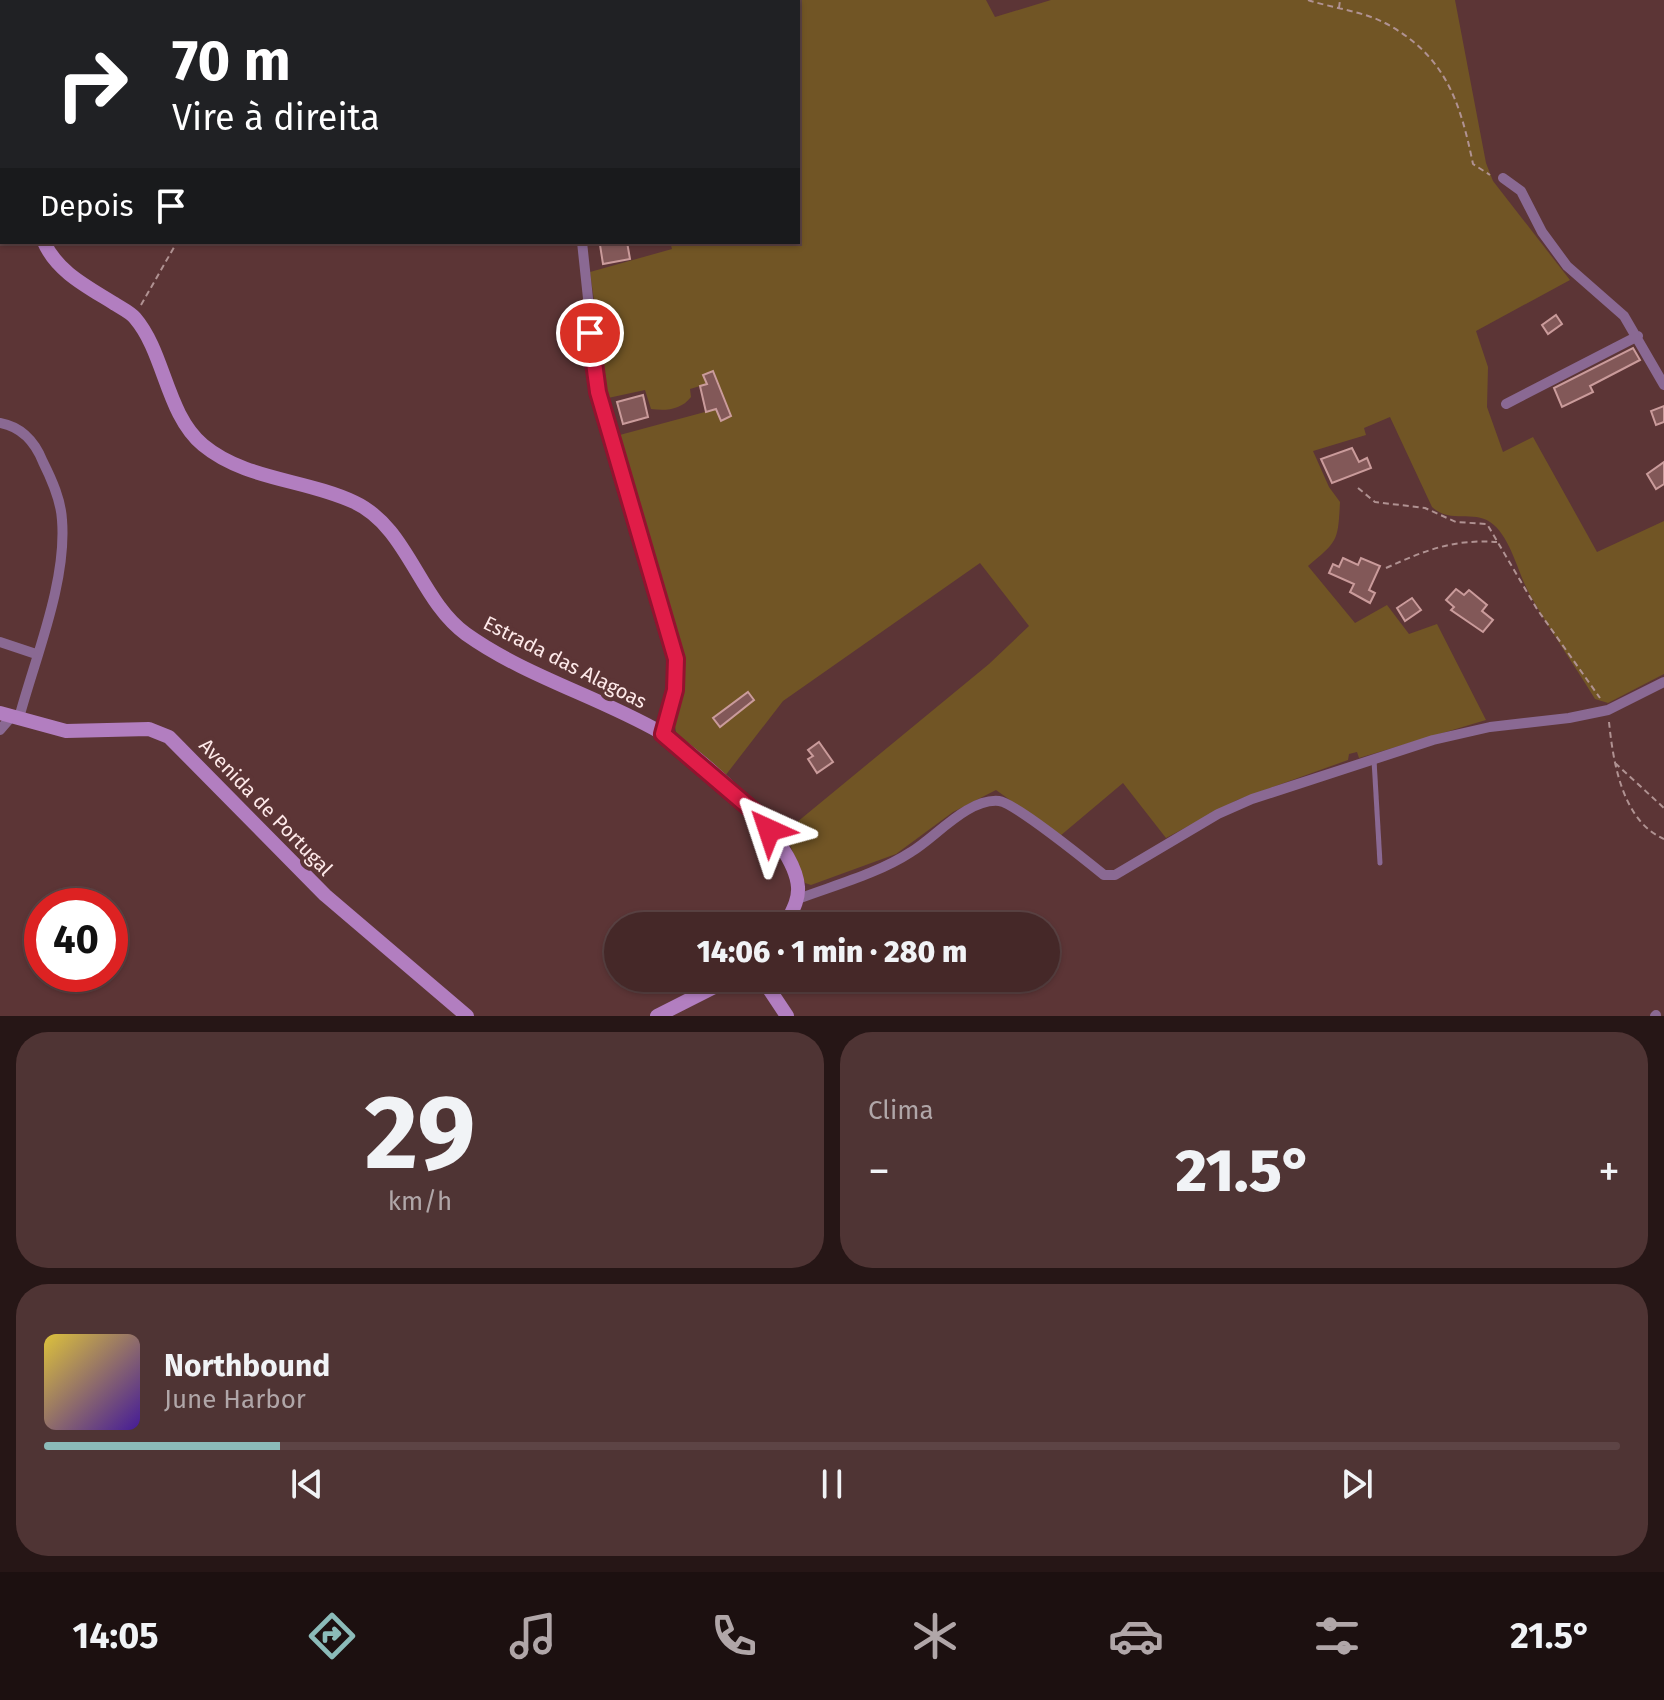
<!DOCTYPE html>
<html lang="pt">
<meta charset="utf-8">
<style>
:root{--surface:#452828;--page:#4f3434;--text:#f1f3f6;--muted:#b0a6a8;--line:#5d4445;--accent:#8bbbb9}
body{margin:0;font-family:"Fira Sans",sans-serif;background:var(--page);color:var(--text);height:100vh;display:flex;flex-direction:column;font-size:30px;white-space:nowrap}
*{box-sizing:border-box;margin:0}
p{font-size:26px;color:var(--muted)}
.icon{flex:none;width:44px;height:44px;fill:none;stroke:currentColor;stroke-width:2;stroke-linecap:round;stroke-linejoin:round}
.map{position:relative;height:1016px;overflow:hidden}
.details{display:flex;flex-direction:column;gap:16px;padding:16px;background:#261616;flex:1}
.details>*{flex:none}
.guide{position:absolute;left:0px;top:0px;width:800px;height:244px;box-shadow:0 2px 6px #0004,0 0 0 2px var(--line);background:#202124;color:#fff;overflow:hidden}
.speed{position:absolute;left:24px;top:888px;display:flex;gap:16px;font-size:40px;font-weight:700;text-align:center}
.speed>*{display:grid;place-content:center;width:104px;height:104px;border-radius:50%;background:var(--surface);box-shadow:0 2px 6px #0004,0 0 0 2px var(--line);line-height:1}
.speed .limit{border:12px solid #d22;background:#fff;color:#111}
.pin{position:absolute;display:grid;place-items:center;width:68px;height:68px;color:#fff;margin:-34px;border:4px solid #fff;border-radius:50%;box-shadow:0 2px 8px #0007}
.me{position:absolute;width:88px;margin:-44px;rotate:318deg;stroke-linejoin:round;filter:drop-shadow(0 0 6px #0008)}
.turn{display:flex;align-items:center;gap:28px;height:168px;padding:0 40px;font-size:36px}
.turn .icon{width:104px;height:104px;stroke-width:2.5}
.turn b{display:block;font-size:56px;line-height:68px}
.then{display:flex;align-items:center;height:76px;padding:0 40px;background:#0003;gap:16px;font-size:30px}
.big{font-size:60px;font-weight:800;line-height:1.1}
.details .tile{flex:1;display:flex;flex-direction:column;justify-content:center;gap:12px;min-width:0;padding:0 28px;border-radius:32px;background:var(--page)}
.details .dial{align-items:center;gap:0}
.dial b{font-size:104px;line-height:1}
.song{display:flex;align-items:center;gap:24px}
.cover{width:96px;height:96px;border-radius:12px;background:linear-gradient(135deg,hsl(50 70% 55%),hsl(260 70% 35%))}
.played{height:8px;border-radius:4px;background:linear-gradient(90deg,var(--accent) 15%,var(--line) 15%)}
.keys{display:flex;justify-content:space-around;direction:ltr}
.heat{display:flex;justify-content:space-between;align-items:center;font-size:44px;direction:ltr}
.details .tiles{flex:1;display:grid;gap:16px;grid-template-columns:1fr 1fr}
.tile:last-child{grid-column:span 2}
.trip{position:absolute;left:604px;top:912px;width:456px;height:80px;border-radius:40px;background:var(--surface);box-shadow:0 2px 6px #0004,0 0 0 2px var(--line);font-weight:800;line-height:80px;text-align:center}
.menu{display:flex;height:128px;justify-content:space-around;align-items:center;background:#1c1010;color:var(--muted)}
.menu .icon{width:56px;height:56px}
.menu .active{color:var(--accent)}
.menu b{font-size:36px;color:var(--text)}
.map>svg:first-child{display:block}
</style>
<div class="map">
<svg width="1664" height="1016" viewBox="0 0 1664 1016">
<rect width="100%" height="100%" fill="#5c3536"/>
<path fill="#715525" d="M 594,0 L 986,0 L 995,17 L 1051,0 L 1455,0 L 1486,163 L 1493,181 L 1570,280 L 1476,331 L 1488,367 L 1487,407 L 1503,452 L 1533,437 L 1597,552 L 1664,521 L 1664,674 L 1608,703 L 1595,699 C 1573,663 1549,629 1529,593 C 1518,573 1510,535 1490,522 C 1473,510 1450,524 1432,507 L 1390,417 L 1364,428 L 1366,435 L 1313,451 L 1329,487 L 1340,502 C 1338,541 1338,541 1308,566 L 1355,623 L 1387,605 L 1409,634 L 1437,624 L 1486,720 L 1359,758 L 1357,752 L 1349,754 L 1348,760 L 1237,800 L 1166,838 L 1123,783 L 1060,836 L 996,790 L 953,812 L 896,854 L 811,885 L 805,883 L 785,832 L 989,664 L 1029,626 L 980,563 L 783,701 L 725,776 L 676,732 L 674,720 L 684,668 L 616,436 L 716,409 L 721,420 L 731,416 L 713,371 L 703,375 L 707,384 L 690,389 L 691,397 C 681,410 666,411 651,409 L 645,390 L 608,398 L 590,272 L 672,249 L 670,242 L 798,242 L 798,2 Z"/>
<path fill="#825858" stroke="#ca9b9b" stroke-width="2" d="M 627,242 L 630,259 L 603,264 L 600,245 Z
M 1556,315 L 1562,324 L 1548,334 L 1542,325 Z
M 1633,348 L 1640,360 L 1590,386 L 1593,392 L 1562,407 L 1554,388 Z
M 713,371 L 731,416 L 721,421 L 716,409 L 706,412 L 700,386 L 707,384 L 703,375 Z
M 643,395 L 648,417 L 623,424 L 617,402 Z
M 1664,406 L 1664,422 L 1656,425 L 1651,411 Z
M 1352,448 L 1359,462 L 1367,458 L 1371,468 L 1332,483 L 1321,459 Z
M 1664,462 L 1664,484 L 1656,489 L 1647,474 Z
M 1343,558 L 1358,565 L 1361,558 L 1380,566 L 1369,590 L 1375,593 L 1370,603 L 1350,592 L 1354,584 L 1329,573 L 1333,564 L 1339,567 Z
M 1456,589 L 1464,595 L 1469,590 L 1487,605 L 1482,611 L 1493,620 L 1483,632 L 1451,610 L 1454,607 L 1446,600 Z
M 1412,598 L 1421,610 L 1405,621 L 1397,608 Z
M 748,692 L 754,700 L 720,727 L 713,718 Z
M 819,742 L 833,762 L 817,773 L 808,759 L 813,756 L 808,750 Z"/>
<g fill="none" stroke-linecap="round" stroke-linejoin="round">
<path stroke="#b09292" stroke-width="2" stroke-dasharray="6 4" stroke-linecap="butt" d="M 1308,0 C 1332,8 1362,11 1385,23 C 1445,55 1460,101 1473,164 L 1490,175
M 1339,8 L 1340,0
M 141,305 L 177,242
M 1358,488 L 1375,502 L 1425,508 L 1456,522 L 1487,524 L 1537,609 L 1600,698
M 1386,568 C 1426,550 1453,539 1497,542
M 1609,722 C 1613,761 1622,821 1664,839
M 1615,763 L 1664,808"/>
<path stroke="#8a6993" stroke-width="5" d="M 1374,760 L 1380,863"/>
<path stroke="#8a6993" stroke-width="10" d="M 583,2 L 585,0
M 1503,178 L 1521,191 L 1542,232 L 1567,266 L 1624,316 L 1664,385
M 582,242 L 598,392 L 676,659 L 675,690 L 663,734
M 1506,404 L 1638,336
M 0,423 C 22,427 35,442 43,462 C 52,480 61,500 62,520 C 67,582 35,658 19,718
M 0,642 L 36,654
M 0,730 L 12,716
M 798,899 C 835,885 877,874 911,852 C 936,837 968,798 999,801 C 1015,803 1088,862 1104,875 L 1115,875 L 1218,814 L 1252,799 L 1433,740 L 1490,727 L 1569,718 L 1608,710 L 1664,682
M 1655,1016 L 1656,1015"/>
<path stroke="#b27ec0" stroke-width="14" d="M 0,106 L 2,109
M 44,242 C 57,272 88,287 115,304 C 121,308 130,312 135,318 C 165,353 166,414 203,445 C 245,480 305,479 354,502 C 408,527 419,600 466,634 C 525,676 597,696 660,732 C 699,755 795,839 798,887 C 799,901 791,913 785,926
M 0,713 L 66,731 L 149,729 L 169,737 L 325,895 L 467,1016
M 756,978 L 765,983 L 787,1016
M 657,1016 L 732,978"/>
</g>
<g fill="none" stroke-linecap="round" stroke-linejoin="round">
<g stroke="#92132f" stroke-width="20">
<path id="route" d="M 590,333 L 598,392 L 676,659 L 675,690 L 663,734 L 758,815 L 769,830"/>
</g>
<use href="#route" stroke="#e11d48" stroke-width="14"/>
</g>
<g text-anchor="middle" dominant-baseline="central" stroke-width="8" stroke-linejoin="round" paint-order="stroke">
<g font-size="20" fill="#fee9e9" stroke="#5c3536">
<text transform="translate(565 662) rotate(27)">Estrada das Alagoas</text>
<text transform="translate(266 807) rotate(46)">Avenida de Portugal</text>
</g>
</g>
</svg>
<div class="speed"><div class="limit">40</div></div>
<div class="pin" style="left:590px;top:333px;background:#d93025"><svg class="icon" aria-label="arrive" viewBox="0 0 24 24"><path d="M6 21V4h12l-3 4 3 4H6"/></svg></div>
<svg class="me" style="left:769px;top:830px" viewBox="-20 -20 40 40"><path d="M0-17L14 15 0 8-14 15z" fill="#e11d48" stroke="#fff" stroke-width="4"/></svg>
<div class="trip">14:06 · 1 min · 280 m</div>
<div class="guide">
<div class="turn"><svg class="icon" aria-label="right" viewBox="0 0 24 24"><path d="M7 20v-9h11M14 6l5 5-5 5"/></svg><div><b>70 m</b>Vire à direita</div></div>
<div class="then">Depois<svg class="icon" aria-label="arrive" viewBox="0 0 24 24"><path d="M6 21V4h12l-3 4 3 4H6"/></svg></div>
</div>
</div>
<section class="details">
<div class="tiles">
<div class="tile dial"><b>29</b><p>km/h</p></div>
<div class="tile"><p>Clima</p>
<div class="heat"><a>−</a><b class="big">21.5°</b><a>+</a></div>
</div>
<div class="tile">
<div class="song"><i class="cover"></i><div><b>Northbound</b><p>June Harbor</p></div></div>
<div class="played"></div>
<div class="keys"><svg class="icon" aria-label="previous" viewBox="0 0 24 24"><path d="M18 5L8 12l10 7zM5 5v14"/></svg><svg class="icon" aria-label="pause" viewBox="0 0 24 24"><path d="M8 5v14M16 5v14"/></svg><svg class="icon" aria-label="next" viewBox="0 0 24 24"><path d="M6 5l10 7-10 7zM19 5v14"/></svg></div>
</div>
</div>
</section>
<nav class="menu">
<b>14:05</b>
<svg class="icon active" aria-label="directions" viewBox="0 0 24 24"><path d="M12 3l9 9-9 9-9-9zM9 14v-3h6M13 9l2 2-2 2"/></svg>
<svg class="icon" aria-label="music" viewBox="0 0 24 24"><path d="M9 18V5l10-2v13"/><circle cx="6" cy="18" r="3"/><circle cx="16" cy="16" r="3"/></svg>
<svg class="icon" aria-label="phone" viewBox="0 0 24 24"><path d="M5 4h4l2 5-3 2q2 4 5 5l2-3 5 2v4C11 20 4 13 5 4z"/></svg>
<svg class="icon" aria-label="climate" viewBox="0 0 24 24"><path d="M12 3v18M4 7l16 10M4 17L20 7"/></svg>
<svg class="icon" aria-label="car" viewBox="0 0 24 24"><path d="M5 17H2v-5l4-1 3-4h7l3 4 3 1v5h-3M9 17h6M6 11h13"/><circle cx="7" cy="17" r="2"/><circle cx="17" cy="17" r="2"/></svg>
<svg class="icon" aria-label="filters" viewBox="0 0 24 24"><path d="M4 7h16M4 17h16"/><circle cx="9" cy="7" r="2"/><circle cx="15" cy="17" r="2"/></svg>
<b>21.5°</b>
</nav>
